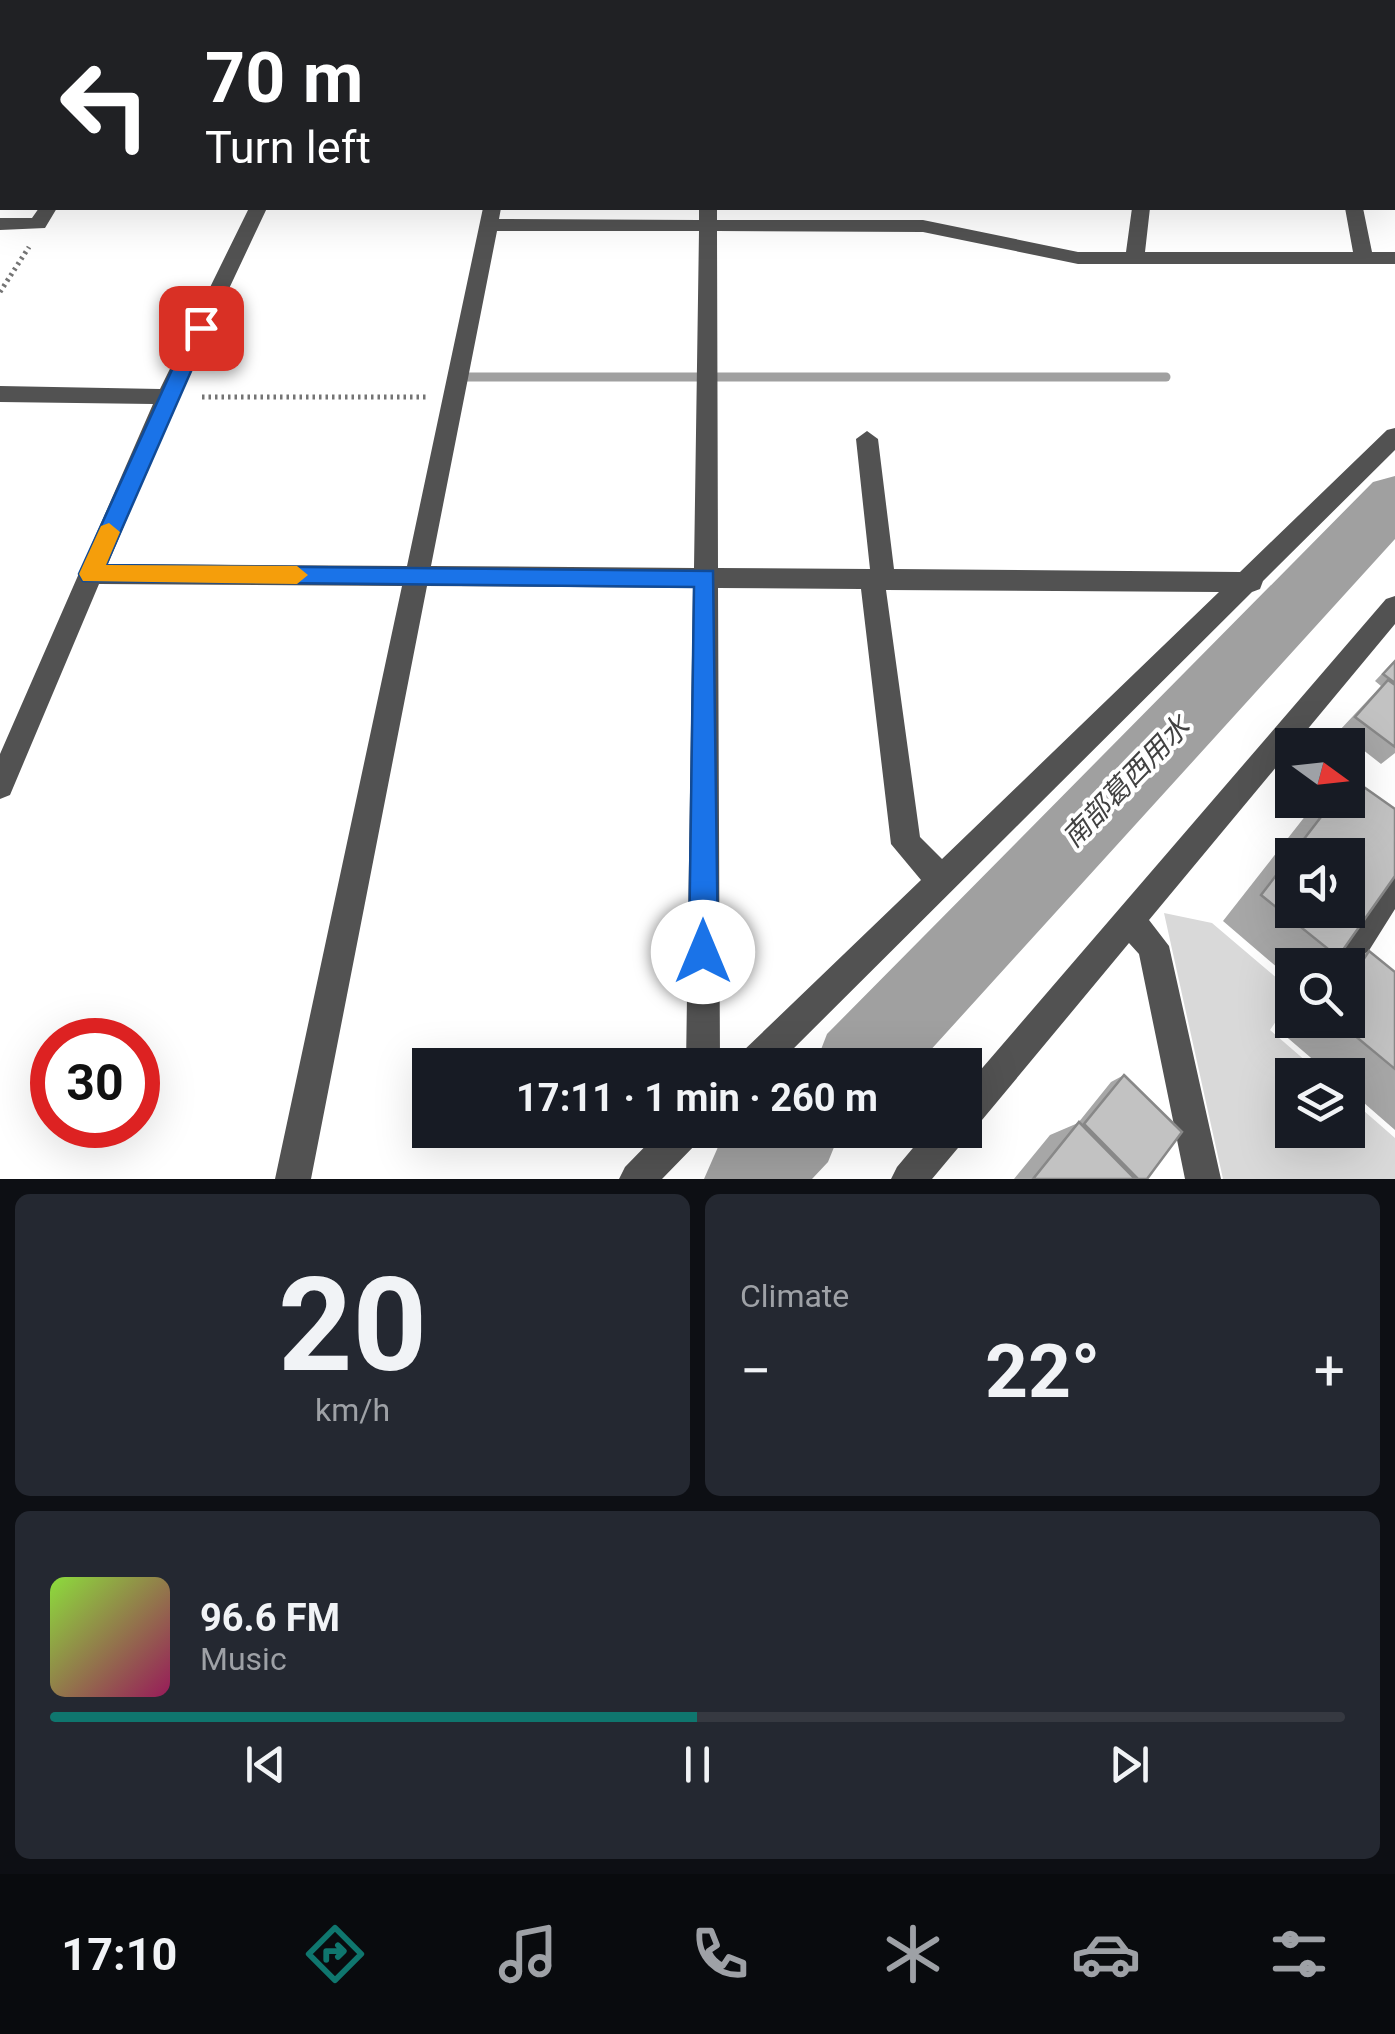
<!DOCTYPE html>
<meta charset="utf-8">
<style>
:root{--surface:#171b24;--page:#242831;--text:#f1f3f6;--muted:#9ea1a6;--line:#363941;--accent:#0f766e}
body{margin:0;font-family:Roboto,"Noto Sans JP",sans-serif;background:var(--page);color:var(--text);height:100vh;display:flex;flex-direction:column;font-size:38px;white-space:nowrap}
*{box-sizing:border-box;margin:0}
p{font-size:32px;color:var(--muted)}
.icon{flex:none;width:55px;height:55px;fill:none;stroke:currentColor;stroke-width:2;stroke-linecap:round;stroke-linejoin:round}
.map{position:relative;height:1179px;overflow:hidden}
.side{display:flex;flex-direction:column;gap:15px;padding:15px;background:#0d0f14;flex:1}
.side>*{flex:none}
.top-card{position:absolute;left:0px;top:0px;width:1395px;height:210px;box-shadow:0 10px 40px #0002;background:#202124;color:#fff;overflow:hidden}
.needle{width:65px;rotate:105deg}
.tools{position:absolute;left:1275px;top:728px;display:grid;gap:20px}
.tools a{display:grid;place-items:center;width:90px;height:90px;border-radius:0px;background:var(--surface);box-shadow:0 10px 40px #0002;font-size:50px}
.speed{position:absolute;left:30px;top:1018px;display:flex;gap:20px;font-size:50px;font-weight:700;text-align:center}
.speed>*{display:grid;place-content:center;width:130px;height:130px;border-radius:50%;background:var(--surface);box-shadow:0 10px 40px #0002;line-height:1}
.speed .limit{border:15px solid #d22;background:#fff;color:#111}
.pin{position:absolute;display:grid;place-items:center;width:85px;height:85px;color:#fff;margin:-42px;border-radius:20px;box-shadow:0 5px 15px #0006}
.me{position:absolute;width:110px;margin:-55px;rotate:0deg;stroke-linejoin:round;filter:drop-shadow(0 0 8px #0008)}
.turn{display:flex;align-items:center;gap:35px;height:210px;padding:0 40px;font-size:45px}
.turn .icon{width:130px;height:130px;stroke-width:2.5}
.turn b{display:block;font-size:70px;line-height:85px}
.big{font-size:75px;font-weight:700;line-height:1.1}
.side .tile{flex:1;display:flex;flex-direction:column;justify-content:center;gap:15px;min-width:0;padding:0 35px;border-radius:15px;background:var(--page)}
.side .dial{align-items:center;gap:0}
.dial b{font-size:130px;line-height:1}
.song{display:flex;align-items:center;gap:30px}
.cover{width:120px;height:120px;border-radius:15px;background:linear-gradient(135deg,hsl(90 70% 55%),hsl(330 70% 35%))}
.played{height:10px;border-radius:5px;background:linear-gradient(90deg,var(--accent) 50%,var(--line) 50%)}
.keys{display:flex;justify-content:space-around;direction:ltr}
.heat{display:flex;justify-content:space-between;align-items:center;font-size:55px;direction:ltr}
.side .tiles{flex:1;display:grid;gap:15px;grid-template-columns:1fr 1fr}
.tile:last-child{grid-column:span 2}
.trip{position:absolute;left:412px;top:1048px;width:570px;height:100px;border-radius:0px;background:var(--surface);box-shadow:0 10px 40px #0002;font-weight:700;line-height:100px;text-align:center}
.tab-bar{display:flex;height:160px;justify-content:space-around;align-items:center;background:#090b0e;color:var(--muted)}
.tab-bar .icon{width:70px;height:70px}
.tab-bar .active{color:var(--accent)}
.tab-bar b{font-size:45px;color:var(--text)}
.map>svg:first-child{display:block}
</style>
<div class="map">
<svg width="1395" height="1179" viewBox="0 0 1395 1179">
<rect width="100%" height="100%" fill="#fff"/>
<path fill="#d9d9d9" d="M 1164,913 L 1212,923 L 1292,991 L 1292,998 L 1270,1030 L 1322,1075 L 1292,1075 L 1292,1130 L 1348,1130 L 1348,1097 L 1395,1138 L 1395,1179 L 1223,1179 Z"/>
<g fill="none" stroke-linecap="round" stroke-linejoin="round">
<path stroke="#a0a0a0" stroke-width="9" d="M 466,377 L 1166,377"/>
<path fill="#a0a0a0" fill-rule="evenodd" d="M 1395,476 L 1395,539 L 917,1065 L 815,1065 L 827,1034 L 1373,482 Z
M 734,1130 L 841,1130 L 828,1162 L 812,1179 L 704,1179 L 718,1147 Z"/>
<g stroke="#dbdbdb" stroke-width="3">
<path id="major" d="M 1068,0 L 1092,0 L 1093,2 L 1069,2 Z
M 1392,66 L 1395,66 L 1395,76 L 1392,76 Z"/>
</g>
<path stroke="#747474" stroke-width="5" stroke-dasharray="2.5 4" stroke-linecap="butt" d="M 0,292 L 29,247
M 202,397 L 428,397"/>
<path fill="#525252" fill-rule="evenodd" d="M 700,0 L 714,0 L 714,2 L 700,2 Z
M 1301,0 L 1315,0 L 1315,2 L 1301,2 Z
M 0,7 L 2,7 L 2,15 L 0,15 Z
M 39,208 L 57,208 L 45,228 L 0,230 L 0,218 L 32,218 Z
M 249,208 L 267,208 L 178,397 L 108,564 L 407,566 L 483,208 L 501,208 L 499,219 L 699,220 L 699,208 L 717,208 L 717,220 L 923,220 L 1078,252 L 1126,252 L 1132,208 L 1150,208 L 1145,252 L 1353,252 L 1345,208 L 1363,208 L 1372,252 L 1395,252 L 1395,264 L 1078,264 L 923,232 L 717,231 L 718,568 L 870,569 L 856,439 L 867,431 L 878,439 L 894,569 L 1240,572 L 1387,430 L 1395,428 L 1395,450 L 1263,581 L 1260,589 L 1252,592 L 777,1065 L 736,1065 L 741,1053 L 921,880 L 891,844 L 861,589 L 718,588 L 720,1065 L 686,1065 L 693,588 L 427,586 L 311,1179 L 275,1179 L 402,586 L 99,584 L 10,795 L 0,799 L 0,754 L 153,404 L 0,402 L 0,386 L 160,389 ZM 497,231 L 699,231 L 694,568 L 431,566 ZM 886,590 L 1219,592 L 942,859 L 920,837 Z
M 1395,596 L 1395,624 L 1149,920 L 1169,946 L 1221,1179 L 1185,1179 L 1139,954 L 1129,943 L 977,1126 L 968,1130 L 963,1142 L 932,1179 L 891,1179 L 897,1167 L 928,1130 L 965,1130 L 965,1088 L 1386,599 Z
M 1395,868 L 1395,909 L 1353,976 L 1348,979 L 1348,965 L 1325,965 L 1329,952 L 1384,872 Z
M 661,1130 L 703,1130 L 698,1142 L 662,1179 L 619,1179 L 625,1167 Z"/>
<use href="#major" fill="#000" fill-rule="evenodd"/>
</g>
<path fill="#a7a7a7" d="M 1395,660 L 1395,753 L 1381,764 L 1339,731 L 1381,686 L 1375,681 Z
M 1351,778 L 1338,957 L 1323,965 L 1292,965 L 1292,980 L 1223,921 L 1310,810 L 1322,800 L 1348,800 L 1348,780 Z
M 1369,951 L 1395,972 L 1395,1130 L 1348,1089 L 1348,1075 L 1331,1075 L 1282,1033 L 1292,1018 L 1292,1020 L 1348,1020 L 1348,965 L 1342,965 Z
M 1124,1075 L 1147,1179 L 1014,1179 L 1050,1135 L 1078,1123 L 1111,1082 Z"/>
<path fill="#c2c2c2" stroke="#888" stroke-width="2.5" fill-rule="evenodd" d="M 1395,661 L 1395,683 L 1383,674 Z
M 1388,680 L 1395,685 L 1395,747 L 1355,717 Z
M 1351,778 L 1395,809 L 1395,876 L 1338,957 L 1261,895 L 1334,800 L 1348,800 L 1348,782 ZM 1292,855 L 1348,855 L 1348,910 L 1292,910 Z
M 1369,951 L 1395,972 L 1395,1069 L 1336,1020 L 1348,1020 L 1348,983 Z
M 1124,1075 L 1182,1132 L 1147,1179 L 1138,1179 L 1084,1124 Z
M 1079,1122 L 1135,1179 L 1033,1179 Z"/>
<path fill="#1a73e8" stroke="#114b97" stroke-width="2.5" d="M 201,321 L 210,328 L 106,565 L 713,571 L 718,952 L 713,963 L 703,967 L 693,963 L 689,952 L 694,587 L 83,581 L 79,574 L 191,328 Z"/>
<path fill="#f59e0b" d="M 109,523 L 120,532 L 106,565 L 297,566 L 308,575 L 297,584 L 83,581 L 79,574 L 101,526 Z"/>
<g text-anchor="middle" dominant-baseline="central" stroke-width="8" stroke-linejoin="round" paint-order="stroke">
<g font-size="28" font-style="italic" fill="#414141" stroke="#fff">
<text transform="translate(1126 782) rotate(-46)">南部葛西用水</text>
</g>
</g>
</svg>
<div class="tools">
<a><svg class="needle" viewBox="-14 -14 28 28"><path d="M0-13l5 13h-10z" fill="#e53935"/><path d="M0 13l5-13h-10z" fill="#9ea1a6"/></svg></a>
<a><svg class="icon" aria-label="sound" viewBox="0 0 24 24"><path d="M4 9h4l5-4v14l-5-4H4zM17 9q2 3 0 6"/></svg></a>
<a><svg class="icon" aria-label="search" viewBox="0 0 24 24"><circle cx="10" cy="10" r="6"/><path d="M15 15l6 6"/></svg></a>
<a><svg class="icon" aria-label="layers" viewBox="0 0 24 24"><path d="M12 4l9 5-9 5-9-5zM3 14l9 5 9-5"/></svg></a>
</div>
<div class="speed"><div class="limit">30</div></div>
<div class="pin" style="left:201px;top:328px;background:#d93025"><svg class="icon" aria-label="arrive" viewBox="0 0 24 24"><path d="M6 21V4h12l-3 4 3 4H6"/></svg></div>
<svg class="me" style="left:703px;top:952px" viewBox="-20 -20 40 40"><circle r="19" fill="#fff"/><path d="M0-13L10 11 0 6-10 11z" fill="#1a73e8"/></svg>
<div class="trip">17:11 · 1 min · 260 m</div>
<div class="top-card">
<div class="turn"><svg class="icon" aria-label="left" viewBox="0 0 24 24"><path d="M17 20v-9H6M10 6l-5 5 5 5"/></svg><div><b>70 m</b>Turn left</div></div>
</div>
</div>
<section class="side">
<div class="tiles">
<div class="tile dial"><b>20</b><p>km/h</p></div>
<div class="tile"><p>Climate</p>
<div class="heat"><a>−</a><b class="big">22°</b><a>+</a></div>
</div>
<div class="tile">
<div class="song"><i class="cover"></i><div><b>96.6 FM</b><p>Music</p></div></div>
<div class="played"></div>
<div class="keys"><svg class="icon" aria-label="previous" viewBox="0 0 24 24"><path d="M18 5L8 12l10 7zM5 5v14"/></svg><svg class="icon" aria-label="pause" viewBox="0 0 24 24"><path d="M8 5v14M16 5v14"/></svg><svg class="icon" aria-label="next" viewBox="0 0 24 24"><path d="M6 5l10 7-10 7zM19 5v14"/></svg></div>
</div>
</div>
</section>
<nav class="tab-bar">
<b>17:10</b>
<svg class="icon active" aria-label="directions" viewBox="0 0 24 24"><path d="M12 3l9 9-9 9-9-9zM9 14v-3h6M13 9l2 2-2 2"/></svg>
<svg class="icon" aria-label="music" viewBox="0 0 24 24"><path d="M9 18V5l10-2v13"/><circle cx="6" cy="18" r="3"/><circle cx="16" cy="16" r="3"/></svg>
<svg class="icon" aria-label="phone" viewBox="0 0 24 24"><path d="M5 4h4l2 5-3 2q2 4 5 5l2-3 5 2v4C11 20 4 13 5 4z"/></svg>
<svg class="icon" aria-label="climate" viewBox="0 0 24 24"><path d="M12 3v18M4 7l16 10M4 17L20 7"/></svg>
<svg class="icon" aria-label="car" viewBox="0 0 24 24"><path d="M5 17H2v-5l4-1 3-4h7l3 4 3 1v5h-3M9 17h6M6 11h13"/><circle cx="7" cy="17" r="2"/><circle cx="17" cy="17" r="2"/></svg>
<svg class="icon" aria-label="filters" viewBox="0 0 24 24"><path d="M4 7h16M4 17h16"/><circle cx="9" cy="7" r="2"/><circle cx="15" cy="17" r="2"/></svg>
</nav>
